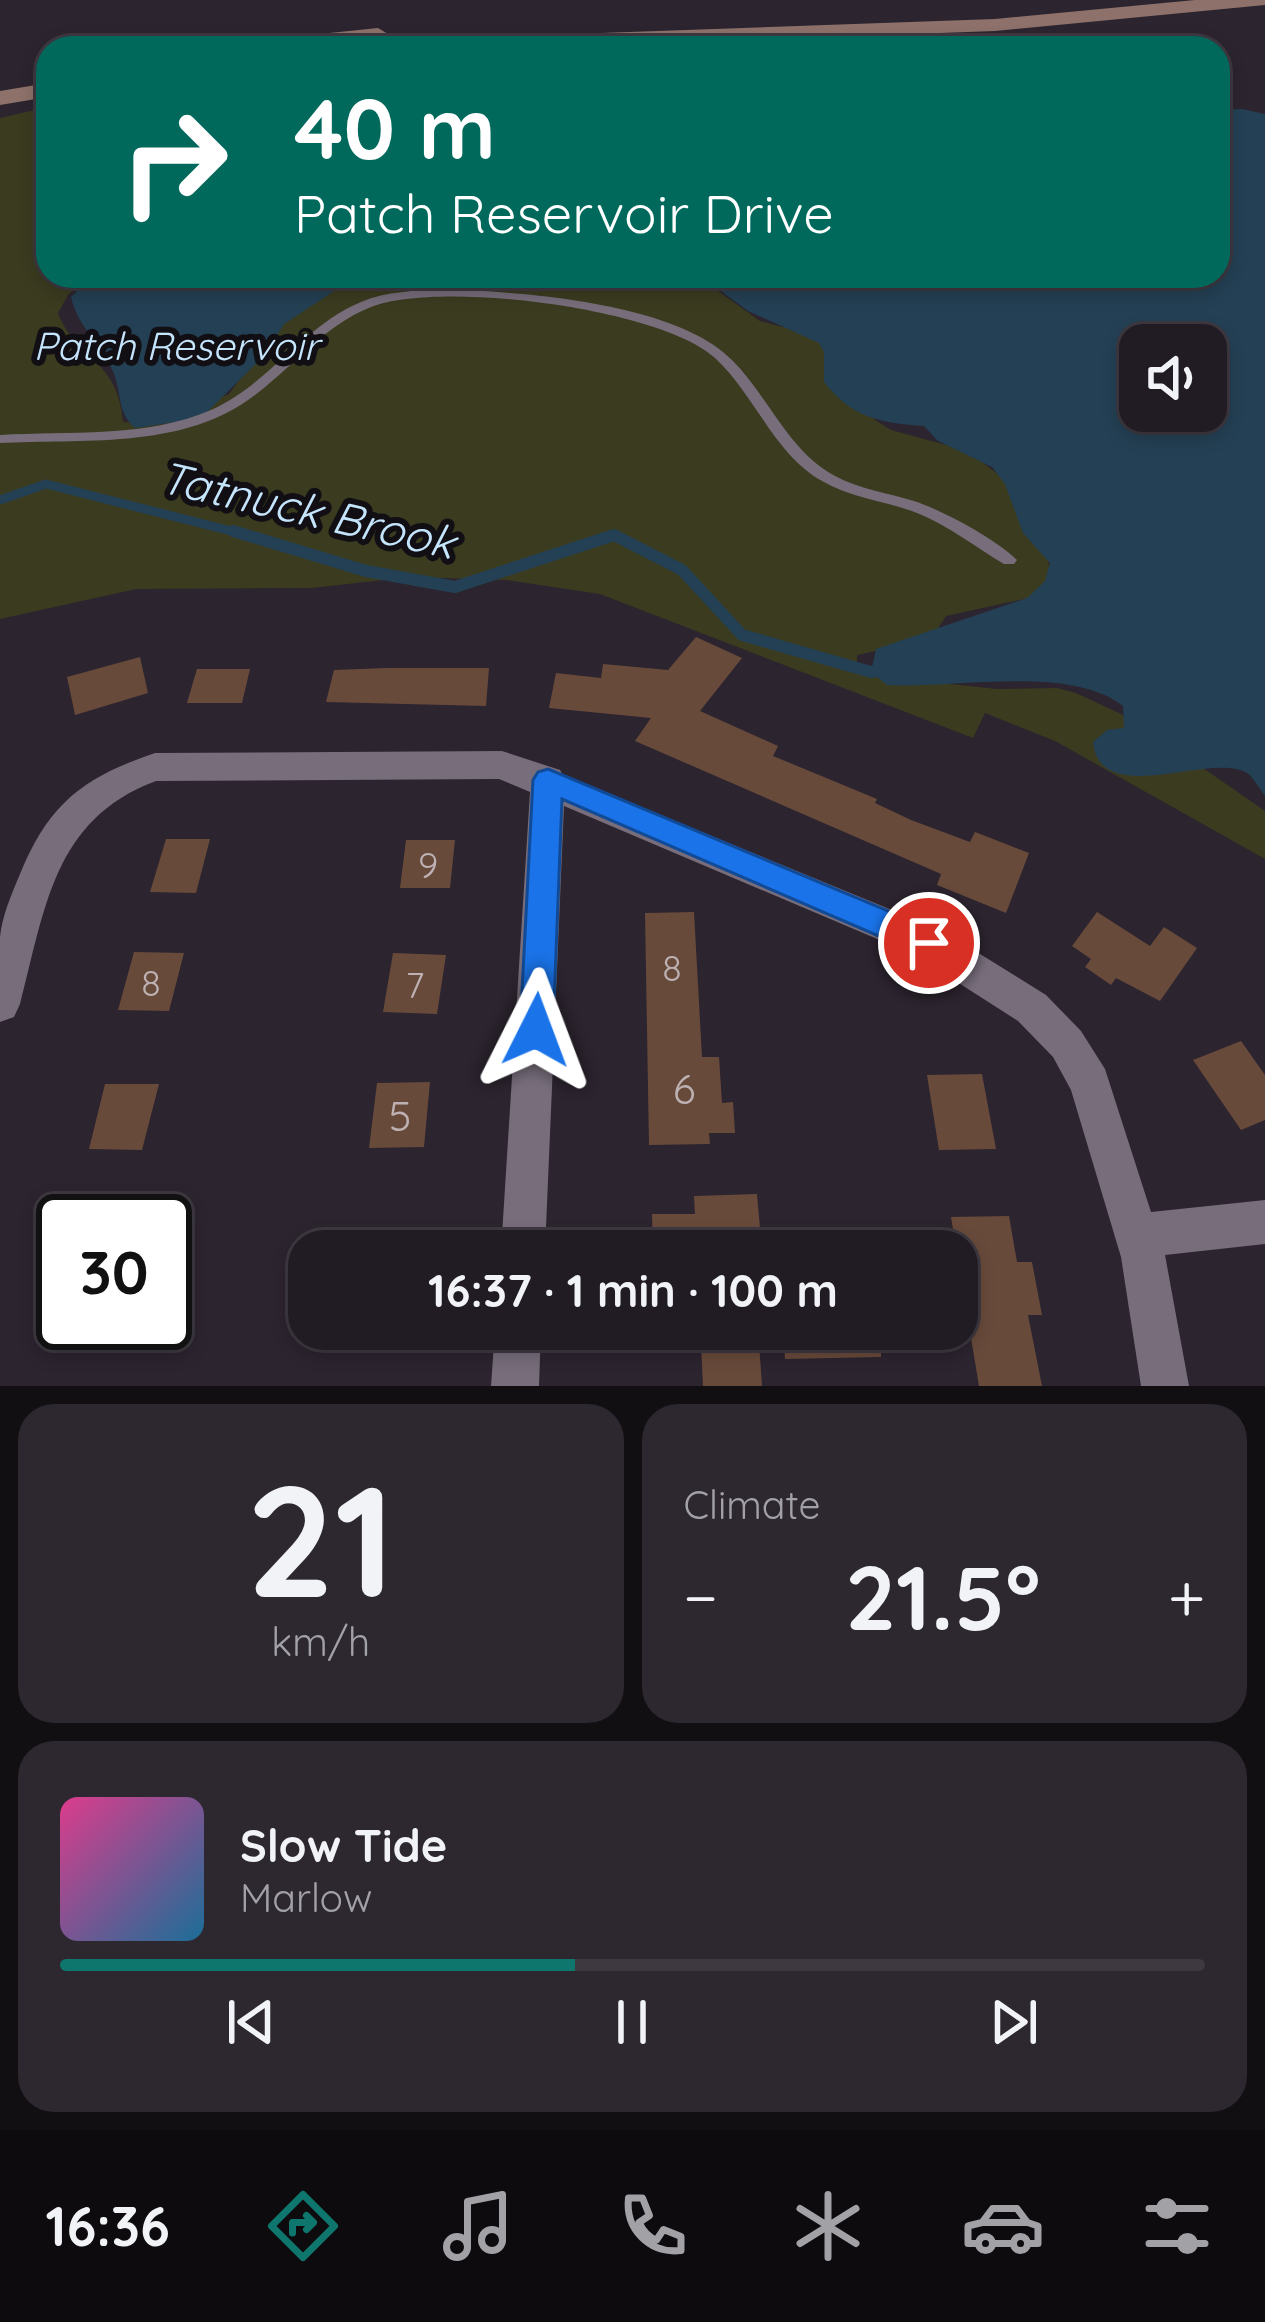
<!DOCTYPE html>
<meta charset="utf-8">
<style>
:root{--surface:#211b23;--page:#2d2830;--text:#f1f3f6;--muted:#a2a1a6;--line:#3e3941;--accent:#0f766e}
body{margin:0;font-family:Quicksand,sans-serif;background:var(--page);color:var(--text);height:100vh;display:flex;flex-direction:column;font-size:45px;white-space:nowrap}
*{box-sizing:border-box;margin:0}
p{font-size:39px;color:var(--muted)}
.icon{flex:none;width:66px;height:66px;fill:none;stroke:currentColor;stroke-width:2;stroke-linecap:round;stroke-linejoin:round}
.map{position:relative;height:1386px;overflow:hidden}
.details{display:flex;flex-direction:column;gap:18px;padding:18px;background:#120f13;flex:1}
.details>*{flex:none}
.banner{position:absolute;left:36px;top:36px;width:1194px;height:252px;border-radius:36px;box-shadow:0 6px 18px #0003,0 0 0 3px var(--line);background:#00695c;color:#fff;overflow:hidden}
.controls{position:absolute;left:1119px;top:324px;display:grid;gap:24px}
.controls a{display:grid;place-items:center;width:108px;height:108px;border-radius:24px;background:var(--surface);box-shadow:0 6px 18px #0003,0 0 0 3px var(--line);font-size:60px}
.speed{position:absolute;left:36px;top:1194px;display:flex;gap:24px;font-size:60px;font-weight:700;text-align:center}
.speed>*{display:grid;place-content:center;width:156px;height:156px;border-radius:50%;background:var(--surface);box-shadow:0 6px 18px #0003,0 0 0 3px var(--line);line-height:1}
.speed .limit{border:6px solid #111;border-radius:18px;background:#fff;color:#111}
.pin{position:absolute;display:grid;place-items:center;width:102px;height:102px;color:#fff;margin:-51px;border:6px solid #fff;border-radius:50%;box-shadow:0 3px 12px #0007}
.me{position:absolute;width:132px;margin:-66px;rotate:3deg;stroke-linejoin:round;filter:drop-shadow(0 0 9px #0008)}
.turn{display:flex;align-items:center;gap:42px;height:252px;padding:0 60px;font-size:54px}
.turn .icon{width:156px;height:156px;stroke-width:2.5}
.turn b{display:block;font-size:84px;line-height:102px}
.big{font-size:90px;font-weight:800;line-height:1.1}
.details .card{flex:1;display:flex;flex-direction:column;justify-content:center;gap:18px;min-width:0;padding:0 42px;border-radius:36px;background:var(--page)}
.details .dial{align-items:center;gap:0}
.dial b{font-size:156px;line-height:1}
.song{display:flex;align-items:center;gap:36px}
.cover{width:144px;height:144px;border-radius:18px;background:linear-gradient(135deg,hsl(330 70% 55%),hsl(200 70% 35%))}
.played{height:12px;border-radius:6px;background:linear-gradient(90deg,var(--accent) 45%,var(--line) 45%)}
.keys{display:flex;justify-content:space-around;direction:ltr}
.heat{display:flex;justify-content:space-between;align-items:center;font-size:66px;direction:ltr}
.details .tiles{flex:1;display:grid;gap:18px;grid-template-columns:1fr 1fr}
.card:last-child{grid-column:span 2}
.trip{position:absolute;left:288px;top:1230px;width:690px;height:120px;border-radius:36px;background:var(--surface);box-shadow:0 6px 18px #0003,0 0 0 3px var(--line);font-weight:800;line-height:120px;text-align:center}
.tabs{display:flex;height:192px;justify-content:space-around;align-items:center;background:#0d0b0e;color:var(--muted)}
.tabs .icon{width:84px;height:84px}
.tabs .active{color:var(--accent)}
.tabs b{font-size:54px;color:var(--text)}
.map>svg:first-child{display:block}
</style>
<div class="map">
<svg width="1265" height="1386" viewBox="0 0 1265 1386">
<rect width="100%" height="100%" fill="#2c242f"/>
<path fill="#3a3b1f" d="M 48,107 L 48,276 L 89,276 L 68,295 L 58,313 C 77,362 118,358 123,422 L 154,423 L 229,394 L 276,330 L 345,276 L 467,276 L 483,283 L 517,285 L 557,276 L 686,277 L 714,288 L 760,321 L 817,336 L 875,420 L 891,430 L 968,451 L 1009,483 L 1047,553 L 1051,578 L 1038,596 L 946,616 L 931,639 L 857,655 L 857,674 L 997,689 L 1057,688 L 1076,693 L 1134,720 L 1265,811 L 1265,859 L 1055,741 L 985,713 L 973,738 L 600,594 L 507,580 L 410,577 L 312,588 L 136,589 L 0,619 L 0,118 Z"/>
<path fill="#244054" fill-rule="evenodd" d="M 1242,109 L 1265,114 L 1265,796 C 1260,789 1253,777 1247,773 C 1212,751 1100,810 1093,742 L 1107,730 L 1124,728 L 1123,706 C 1070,664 954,689 887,685 L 871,672 L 876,649 L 1027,598 L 1045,581 L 1050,563 L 1023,533 L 1005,484 L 992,467 L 938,441 L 924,426 C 881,423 852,418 824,382 L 824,352 L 819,343 L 748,311 L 714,286 L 689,276 L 1218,276 L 1218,110 ZM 1206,345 L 1206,411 L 1140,411 L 1140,345 Z
M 93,276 L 357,276 L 284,324 L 265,355 L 207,412 L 184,421 L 135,428 C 117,412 122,395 114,374 C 103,346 78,328 71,297 Z"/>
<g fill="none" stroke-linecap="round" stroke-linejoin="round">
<path stroke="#244054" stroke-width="9" d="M 0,500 L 46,484 L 243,534"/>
<path stroke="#244054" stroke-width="12" d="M 233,531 L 366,571 L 455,587 L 614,535 L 682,570 L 742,635 L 871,672 L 885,670"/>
</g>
<path fill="#684a3b" d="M 696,637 L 742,658 L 700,711 L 778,746 L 773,756 L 877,799 L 875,803 L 911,820 L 970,842 L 975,832 L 1029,853 L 1006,913 L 937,885 L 941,874 L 635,741 L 651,718 L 549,708 L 556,673 L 601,678 L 603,664 L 668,670 Z
M 140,657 L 148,693 L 75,715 L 67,677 Z
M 387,668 L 489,668 L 486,706 L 326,702 L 334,670 Z
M 197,669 L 250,669 L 242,703 L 187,703 Z
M 166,839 L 210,839 L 196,893 L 150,892 Z
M 406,840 L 455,840 L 450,888 L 400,888 Z
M 694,912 L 702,1057 L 719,1057 L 722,1103 L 733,1102 L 735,1133 L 709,1133 L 710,1144 L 649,1145 L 645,913 Z
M 1097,912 L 1150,946 L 1164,927 L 1197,948 L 1160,1001 L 1116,978 L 1111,985 L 1085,967 L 1091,959 L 1072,946 Z
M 134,952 L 184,953 L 169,1011 L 118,1010 Z
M 393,953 L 446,955 L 437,1014 L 383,1012 Z
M 1241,1041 L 1265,1075 L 1265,1120 L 1241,1130 L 1193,1060 Z
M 982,1074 L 996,1149 L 939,1150 L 927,1075 Z
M 430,1082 L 424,1147 L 369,1148 L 377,1083 Z
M 105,1084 L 159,1084 L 142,1150 L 89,1149 Z
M 757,1194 L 762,1251 L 653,1251 L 652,1214 L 695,1214 L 694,1196 Z
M 1009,1216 L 1017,1262 L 1032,1262 L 1042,1315 L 1028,1315 L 1042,1386 L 979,1386 L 951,1217 Z
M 783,1329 L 881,1329 L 881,1357 L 785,1359 Z
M 759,1343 L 762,1386 L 703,1386 L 701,1344 Z"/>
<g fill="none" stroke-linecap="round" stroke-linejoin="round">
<path fill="#776d7b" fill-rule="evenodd" d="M 443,289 C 521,292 675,302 732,360 C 769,397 788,451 835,476 C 859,489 888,493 914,501 C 944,511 994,538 1017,560 L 1014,564 L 1004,564 C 975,547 948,525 917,513 C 886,501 851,498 822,481 C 774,454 755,395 715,358 C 660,308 440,280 371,307 C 322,326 290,371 248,400 C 179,449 80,439 0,443 L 0,435 C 68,431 147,438 211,410 C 268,385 303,326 361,302 C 387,291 415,291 443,289 Z"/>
<path fill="#776d7b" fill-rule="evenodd" d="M 502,751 L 560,770 L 563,775 L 943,931 L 1046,995 L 1081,1031 L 1105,1069 L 1151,1212 L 1265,1200 L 1265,1244 L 1165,1255 L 1189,1386 L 1141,1386 L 1121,1257 L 1071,1090 L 1053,1057 L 1018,1021 L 915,955 L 564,806 L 545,1251 L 501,1251 L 530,792 L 499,779 L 156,781 C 53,819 45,910 20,1004 L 14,1017 L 0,1022 C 0,994 0,965 0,937 C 2,916 12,893 20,874 C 49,803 84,777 155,753 Z
M 495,1329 L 541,1329 L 539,1386 L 491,1386 Z"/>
<path fill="#8d716a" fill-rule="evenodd" d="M 1195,0 L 1265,0 L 1265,5 L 995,31 L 531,48 L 344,48 L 348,43 L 232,48 L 243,42 L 378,28 L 388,34 L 370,41 L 995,19 Z
M 48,83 L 48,97 L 0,105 L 0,91 Z"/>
</g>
<path fill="#1a73e8" stroke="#114b97" stroke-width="3" d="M 548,769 L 941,933 L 945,943 L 941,953 L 929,957 L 918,953 L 562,799 L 553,1030 L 548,1041 L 536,1046 L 524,1041 L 520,1030 L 533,780 L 538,772 Z"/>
<g text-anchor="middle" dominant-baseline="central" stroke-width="12" stroke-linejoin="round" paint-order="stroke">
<g font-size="36" fill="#bdb1b3">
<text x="428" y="864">9</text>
<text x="672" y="967">8</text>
<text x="151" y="982">8</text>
<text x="415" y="984">7</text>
</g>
<g font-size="39" font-style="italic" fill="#c5e5fd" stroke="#120f14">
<text x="176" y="345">Patch Reservoir</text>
</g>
<g font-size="42" fill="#bdb1b3">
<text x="684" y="1088">6</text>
<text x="400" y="1115">5</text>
</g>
<g font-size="45" font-style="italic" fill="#c5e5fd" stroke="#120f14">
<text transform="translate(308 509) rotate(13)">Tatnuck Brook</text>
</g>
</g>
</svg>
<div class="controls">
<a><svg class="icon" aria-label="sound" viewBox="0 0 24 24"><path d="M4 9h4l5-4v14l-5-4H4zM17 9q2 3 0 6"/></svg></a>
</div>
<div class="speed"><div class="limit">30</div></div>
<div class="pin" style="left:929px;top:943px;background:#d93025"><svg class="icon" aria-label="arrive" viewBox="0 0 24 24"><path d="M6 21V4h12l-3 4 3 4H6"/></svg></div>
<svg class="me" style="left:536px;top:1030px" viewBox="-20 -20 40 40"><path d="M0-17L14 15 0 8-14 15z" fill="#1a73e8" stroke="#fff" stroke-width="4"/></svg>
<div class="trip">16:37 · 1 min · 100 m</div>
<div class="banner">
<div class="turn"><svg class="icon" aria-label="right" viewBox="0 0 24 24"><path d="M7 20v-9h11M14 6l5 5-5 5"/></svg><div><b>40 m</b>Patch Reservoir Drive</div></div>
</div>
</div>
<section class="details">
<div class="tiles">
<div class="card dial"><b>21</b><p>km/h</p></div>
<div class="card"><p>Climate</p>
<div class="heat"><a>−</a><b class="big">21.5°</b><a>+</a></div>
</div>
<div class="card">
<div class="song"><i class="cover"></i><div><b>Slow Tide</b><p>Marlow</p></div></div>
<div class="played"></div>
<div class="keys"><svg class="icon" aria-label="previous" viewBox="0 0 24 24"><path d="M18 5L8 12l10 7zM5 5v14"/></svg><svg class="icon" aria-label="pause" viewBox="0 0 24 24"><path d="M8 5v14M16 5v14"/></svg><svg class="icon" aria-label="next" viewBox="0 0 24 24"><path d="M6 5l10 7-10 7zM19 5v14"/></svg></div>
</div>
</div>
</section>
<nav class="tabs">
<b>16:36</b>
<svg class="icon active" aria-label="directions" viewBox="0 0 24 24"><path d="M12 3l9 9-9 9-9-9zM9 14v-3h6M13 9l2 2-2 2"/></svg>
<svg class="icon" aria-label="music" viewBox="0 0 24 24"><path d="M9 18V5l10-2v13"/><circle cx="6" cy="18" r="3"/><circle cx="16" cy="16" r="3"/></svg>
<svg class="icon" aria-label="phone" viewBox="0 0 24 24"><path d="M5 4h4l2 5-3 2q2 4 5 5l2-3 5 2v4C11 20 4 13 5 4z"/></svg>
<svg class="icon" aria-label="climate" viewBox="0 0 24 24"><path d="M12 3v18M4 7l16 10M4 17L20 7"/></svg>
<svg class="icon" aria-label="car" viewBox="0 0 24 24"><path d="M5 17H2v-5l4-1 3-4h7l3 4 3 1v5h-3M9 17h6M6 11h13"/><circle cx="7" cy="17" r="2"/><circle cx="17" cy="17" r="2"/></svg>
<svg class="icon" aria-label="filters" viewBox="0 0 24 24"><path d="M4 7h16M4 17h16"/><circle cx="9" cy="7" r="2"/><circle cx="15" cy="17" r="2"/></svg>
</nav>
